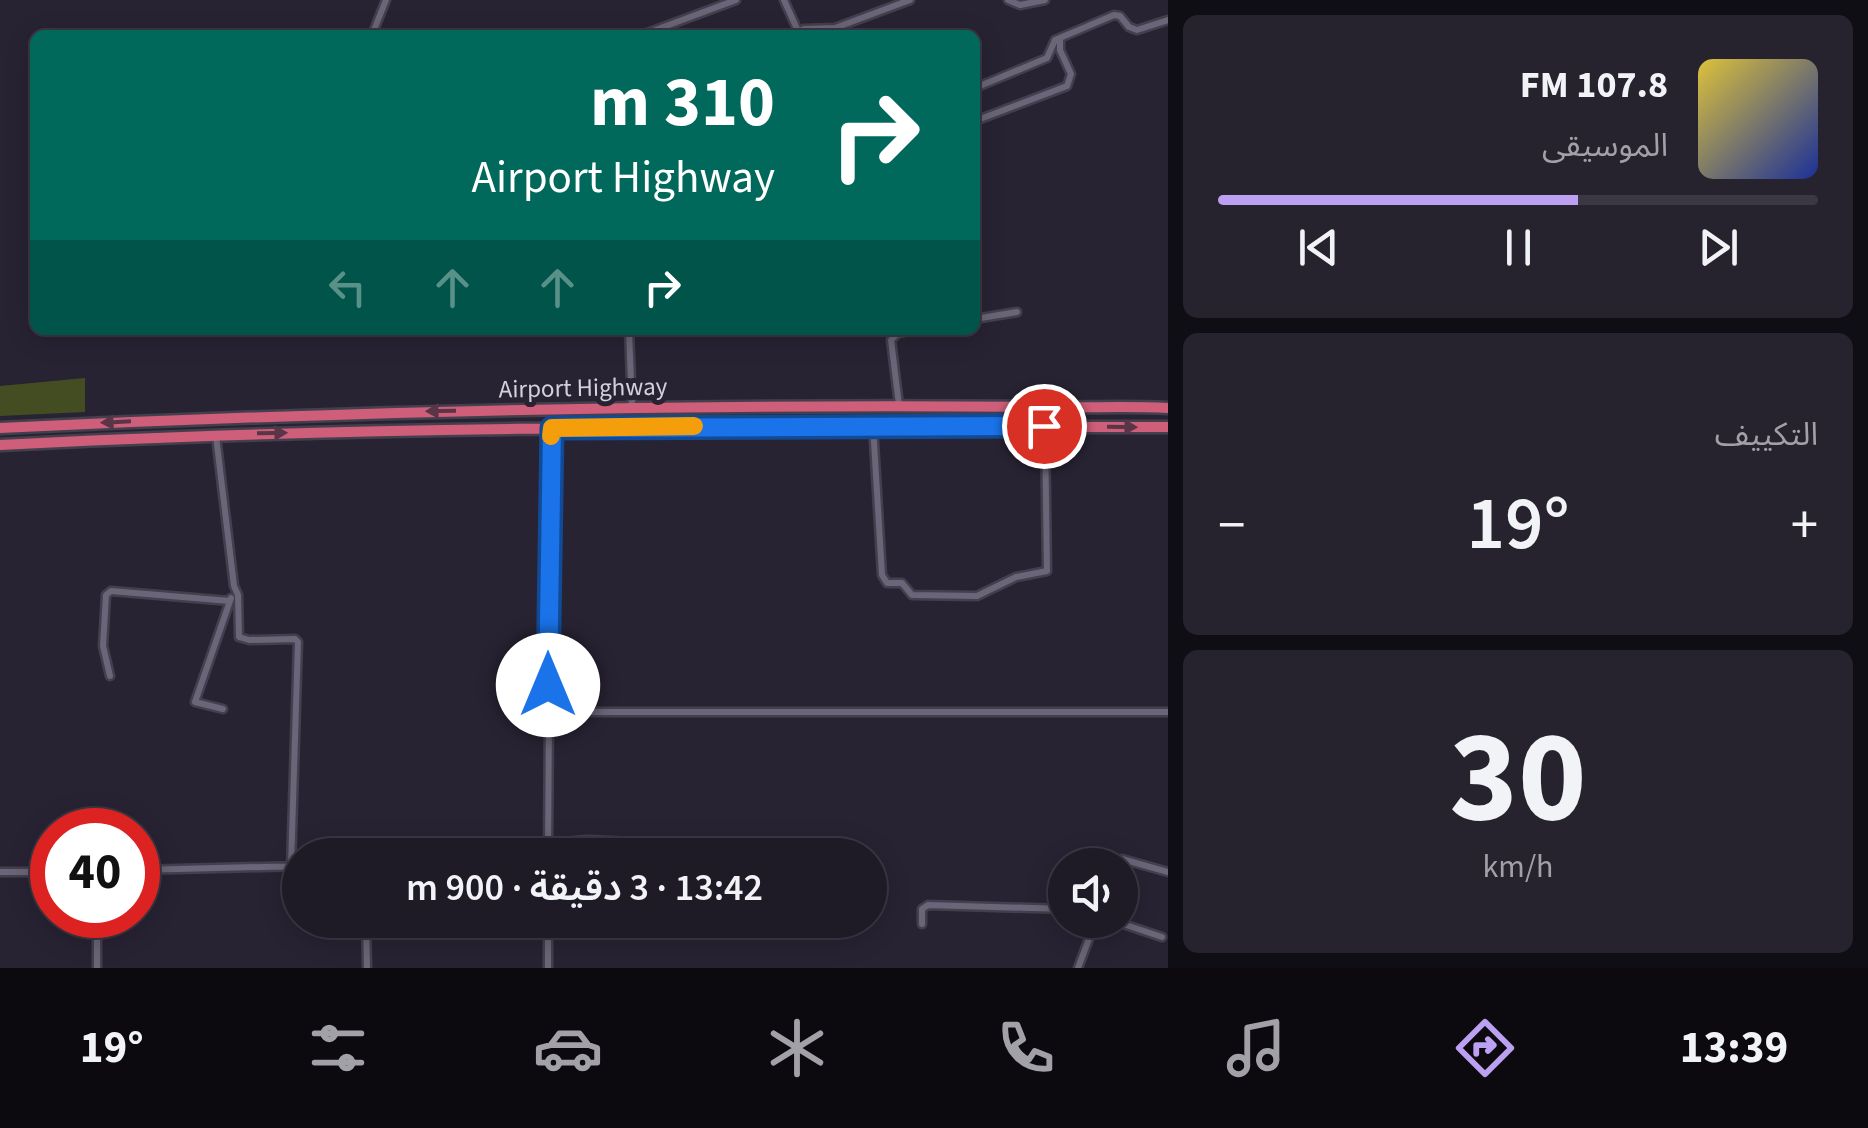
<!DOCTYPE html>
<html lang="ar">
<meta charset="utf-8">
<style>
:root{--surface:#1e1a26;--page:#26232e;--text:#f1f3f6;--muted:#a1a1a7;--line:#3c3843;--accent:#bca0f2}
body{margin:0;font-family:"Source Sans 3","Noto Sans Arabic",sans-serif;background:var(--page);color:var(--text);direction:rtl;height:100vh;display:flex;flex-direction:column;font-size:38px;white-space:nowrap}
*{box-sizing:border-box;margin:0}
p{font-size:32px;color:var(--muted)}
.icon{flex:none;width:55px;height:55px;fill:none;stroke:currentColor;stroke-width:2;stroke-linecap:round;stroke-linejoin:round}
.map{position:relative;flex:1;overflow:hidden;direction:ltr}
.drawer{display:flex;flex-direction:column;gap:15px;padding:15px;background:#100e15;width:700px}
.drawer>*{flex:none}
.top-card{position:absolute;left:30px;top:30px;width:950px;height:305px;border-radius:15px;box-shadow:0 5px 25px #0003,0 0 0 2px var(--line);direction:rtl;background:#00695c;color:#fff;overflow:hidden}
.buttons{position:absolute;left:1048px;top:848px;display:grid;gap:20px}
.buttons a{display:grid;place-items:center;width:90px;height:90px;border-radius:50%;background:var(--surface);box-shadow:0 5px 25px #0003,0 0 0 2px var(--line);font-size:50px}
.speed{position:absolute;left:30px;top:808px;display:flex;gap:20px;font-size:50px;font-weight:700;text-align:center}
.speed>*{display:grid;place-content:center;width:130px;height:130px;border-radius:50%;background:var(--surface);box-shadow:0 5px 25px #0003,0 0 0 2px var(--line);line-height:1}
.speed .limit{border:15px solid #d22;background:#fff;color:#111}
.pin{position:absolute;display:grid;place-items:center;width:85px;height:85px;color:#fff;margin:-42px;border:5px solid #fff;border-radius:50%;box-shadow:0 2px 10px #0007}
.me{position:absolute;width:110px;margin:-55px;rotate:0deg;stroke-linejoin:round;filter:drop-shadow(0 0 8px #0008)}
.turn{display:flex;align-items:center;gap:35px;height:210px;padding:0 40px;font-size:45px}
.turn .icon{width:130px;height:130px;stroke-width:2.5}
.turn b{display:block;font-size:70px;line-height:85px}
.lanes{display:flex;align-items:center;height:95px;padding:0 40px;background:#0003;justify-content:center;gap:50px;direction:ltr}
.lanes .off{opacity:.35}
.big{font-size:75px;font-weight:600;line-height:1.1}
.drawer .widget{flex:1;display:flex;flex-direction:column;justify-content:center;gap:15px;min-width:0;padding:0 35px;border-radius:15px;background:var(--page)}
.drawer .dial{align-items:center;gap:0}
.dial b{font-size:130px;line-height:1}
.song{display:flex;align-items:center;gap:30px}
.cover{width:120px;height:120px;border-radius:15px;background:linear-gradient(135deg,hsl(50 70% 55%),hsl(230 70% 35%))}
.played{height:10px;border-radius:5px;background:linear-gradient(90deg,var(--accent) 60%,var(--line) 60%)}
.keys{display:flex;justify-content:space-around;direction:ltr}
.heat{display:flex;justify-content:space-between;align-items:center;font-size:55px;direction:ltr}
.trip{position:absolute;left:282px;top:838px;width:605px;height:100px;border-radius:50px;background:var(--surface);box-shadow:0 5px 25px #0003,0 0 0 2px var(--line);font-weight:600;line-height:100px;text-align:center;direction:rtl}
.tabs{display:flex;height:160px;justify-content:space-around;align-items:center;background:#0c0a0f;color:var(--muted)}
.tabs .icon{width:70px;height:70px}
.tabs .active{color:var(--accent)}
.tabs b{font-size:45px;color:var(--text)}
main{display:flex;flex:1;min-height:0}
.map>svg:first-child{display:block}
</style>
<main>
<section class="drawer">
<div class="widget">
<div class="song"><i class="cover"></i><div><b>107.8 FM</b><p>الموسيقى</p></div></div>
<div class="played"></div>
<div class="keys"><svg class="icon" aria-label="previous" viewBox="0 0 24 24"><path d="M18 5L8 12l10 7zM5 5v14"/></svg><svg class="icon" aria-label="pause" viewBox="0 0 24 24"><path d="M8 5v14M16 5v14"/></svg><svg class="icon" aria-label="next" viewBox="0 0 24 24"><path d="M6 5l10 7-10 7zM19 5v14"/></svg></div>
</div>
<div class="widget"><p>التكييف</p>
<div class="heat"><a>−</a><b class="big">19°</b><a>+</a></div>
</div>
<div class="widget dial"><b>30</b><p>km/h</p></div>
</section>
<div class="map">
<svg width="1168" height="968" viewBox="0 0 1168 968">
<rect width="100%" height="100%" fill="#282333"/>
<path fill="#444d21" d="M 85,378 L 85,412 L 0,416 L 0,386 Z"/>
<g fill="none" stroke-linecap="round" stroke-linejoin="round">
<g stroke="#443f4c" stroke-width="11">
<path id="minor" d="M 784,0 L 798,31
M 1008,0 L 1020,5 L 1045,0
M 372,35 L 386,0
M 642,35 L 736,0
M 792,35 L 804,29 L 835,28 L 910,0
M 975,88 L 1047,58 L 1055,40 L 1114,15 L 1120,16 L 1129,27 L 1137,30 L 1168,20
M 975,121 L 1067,86 L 1071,74 L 1060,50 L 1060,38
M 975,319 L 1017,312
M 629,330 L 632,407
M 899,405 L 891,340 L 898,333 L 915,330
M 873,425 L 882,575 L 887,583 L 902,583 L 912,595 L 977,596 L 1016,577 L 1047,571 L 1045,427
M 216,436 L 234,586 L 238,595 L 239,637 L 249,640 L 295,639 L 298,642 L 291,867
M 110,676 L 103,646 L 106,595 L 111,591 L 230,601
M 548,685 L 564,712 L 1168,712
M 223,709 L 195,702 L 231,598
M 548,843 L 588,840 L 769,848 L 773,855
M 548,855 L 551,428
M 1113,865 L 1122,859 L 1168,872
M 138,870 L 300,866
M 0,872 L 52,872
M 97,915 L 97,968
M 366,920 L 367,968
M 548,920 L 548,968
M 1111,920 L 1162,937
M 922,924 L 922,909 L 928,905 L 1065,909
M 1078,968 L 1096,920"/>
</g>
<g stroke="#443f4c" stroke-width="15">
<path id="highway" d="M 0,428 C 349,411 697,404 1047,407 C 1087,408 1128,406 1168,408
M 0,445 C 389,424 779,427 1168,427"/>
</g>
<use href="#minor" stroke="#6a6578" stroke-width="6"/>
<use href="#highway" stroke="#cf5e7a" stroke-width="10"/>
</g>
<defs><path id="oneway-solid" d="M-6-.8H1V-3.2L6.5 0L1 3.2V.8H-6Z" transform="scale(2.5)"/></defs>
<g fill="#5a3548">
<use href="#oneway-solid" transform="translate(441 411) rotate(179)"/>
<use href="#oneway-solid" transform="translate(116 422) rotate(177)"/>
<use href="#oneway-solid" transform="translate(1122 427) rotate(1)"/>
<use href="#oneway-solid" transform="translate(272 433) rotate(-1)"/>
</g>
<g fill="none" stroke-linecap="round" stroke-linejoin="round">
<g stroke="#114b97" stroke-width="25">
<path id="route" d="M 548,685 L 552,428 L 1044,426"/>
</g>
<use href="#route" stroke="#1a73e8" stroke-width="18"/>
<path stroke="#f59e0b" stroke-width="18" d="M 551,436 L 552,428 L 694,426"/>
</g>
<g text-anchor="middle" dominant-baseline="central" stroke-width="10" stroke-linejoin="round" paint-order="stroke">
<g font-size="25" fill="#d4d1dc" stroke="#282333">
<text transform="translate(583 388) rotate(-1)">Airport Highway</text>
</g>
</g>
</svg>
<div class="buttons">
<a><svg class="icon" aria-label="sound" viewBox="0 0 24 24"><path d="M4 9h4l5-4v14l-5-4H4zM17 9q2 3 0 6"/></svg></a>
</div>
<div class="speed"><div class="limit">40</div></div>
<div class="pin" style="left:1044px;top:426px;background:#d93025"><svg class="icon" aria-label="arrive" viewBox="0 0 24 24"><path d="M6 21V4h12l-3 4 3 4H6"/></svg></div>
<svg class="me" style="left:548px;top:685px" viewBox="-20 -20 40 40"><circle r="19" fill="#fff"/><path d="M0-13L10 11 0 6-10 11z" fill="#1a73e8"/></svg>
<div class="trip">13:42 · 3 دقيقة · 900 m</div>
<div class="top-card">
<div class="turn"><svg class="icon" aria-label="right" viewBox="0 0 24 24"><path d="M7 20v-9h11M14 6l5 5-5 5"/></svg><div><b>310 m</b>Airport Highway</div></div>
<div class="lanes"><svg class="icon off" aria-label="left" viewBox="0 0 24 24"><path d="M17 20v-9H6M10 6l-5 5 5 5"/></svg><svg class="icon off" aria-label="ahead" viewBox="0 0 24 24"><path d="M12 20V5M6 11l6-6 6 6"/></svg><svg class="icon off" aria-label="ahead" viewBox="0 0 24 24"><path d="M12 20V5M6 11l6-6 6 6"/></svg><svg class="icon" aria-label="right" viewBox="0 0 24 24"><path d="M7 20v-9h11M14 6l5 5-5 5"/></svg></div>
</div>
</div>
</main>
<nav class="tabs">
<b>13:39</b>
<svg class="icon active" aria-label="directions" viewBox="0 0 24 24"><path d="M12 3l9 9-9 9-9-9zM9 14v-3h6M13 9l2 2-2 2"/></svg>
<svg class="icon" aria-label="music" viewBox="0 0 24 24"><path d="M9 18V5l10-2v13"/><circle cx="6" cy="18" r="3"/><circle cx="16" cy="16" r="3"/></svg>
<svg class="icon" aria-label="phone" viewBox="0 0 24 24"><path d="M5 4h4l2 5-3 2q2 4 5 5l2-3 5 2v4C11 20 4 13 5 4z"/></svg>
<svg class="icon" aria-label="climate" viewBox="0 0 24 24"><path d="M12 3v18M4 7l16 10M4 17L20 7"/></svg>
<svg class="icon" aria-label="car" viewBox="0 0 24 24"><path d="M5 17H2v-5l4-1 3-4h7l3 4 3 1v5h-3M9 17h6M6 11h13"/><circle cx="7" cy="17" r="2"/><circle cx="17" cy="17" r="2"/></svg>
<svg class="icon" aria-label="filters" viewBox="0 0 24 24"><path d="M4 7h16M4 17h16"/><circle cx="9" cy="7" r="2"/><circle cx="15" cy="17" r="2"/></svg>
<b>19°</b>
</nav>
